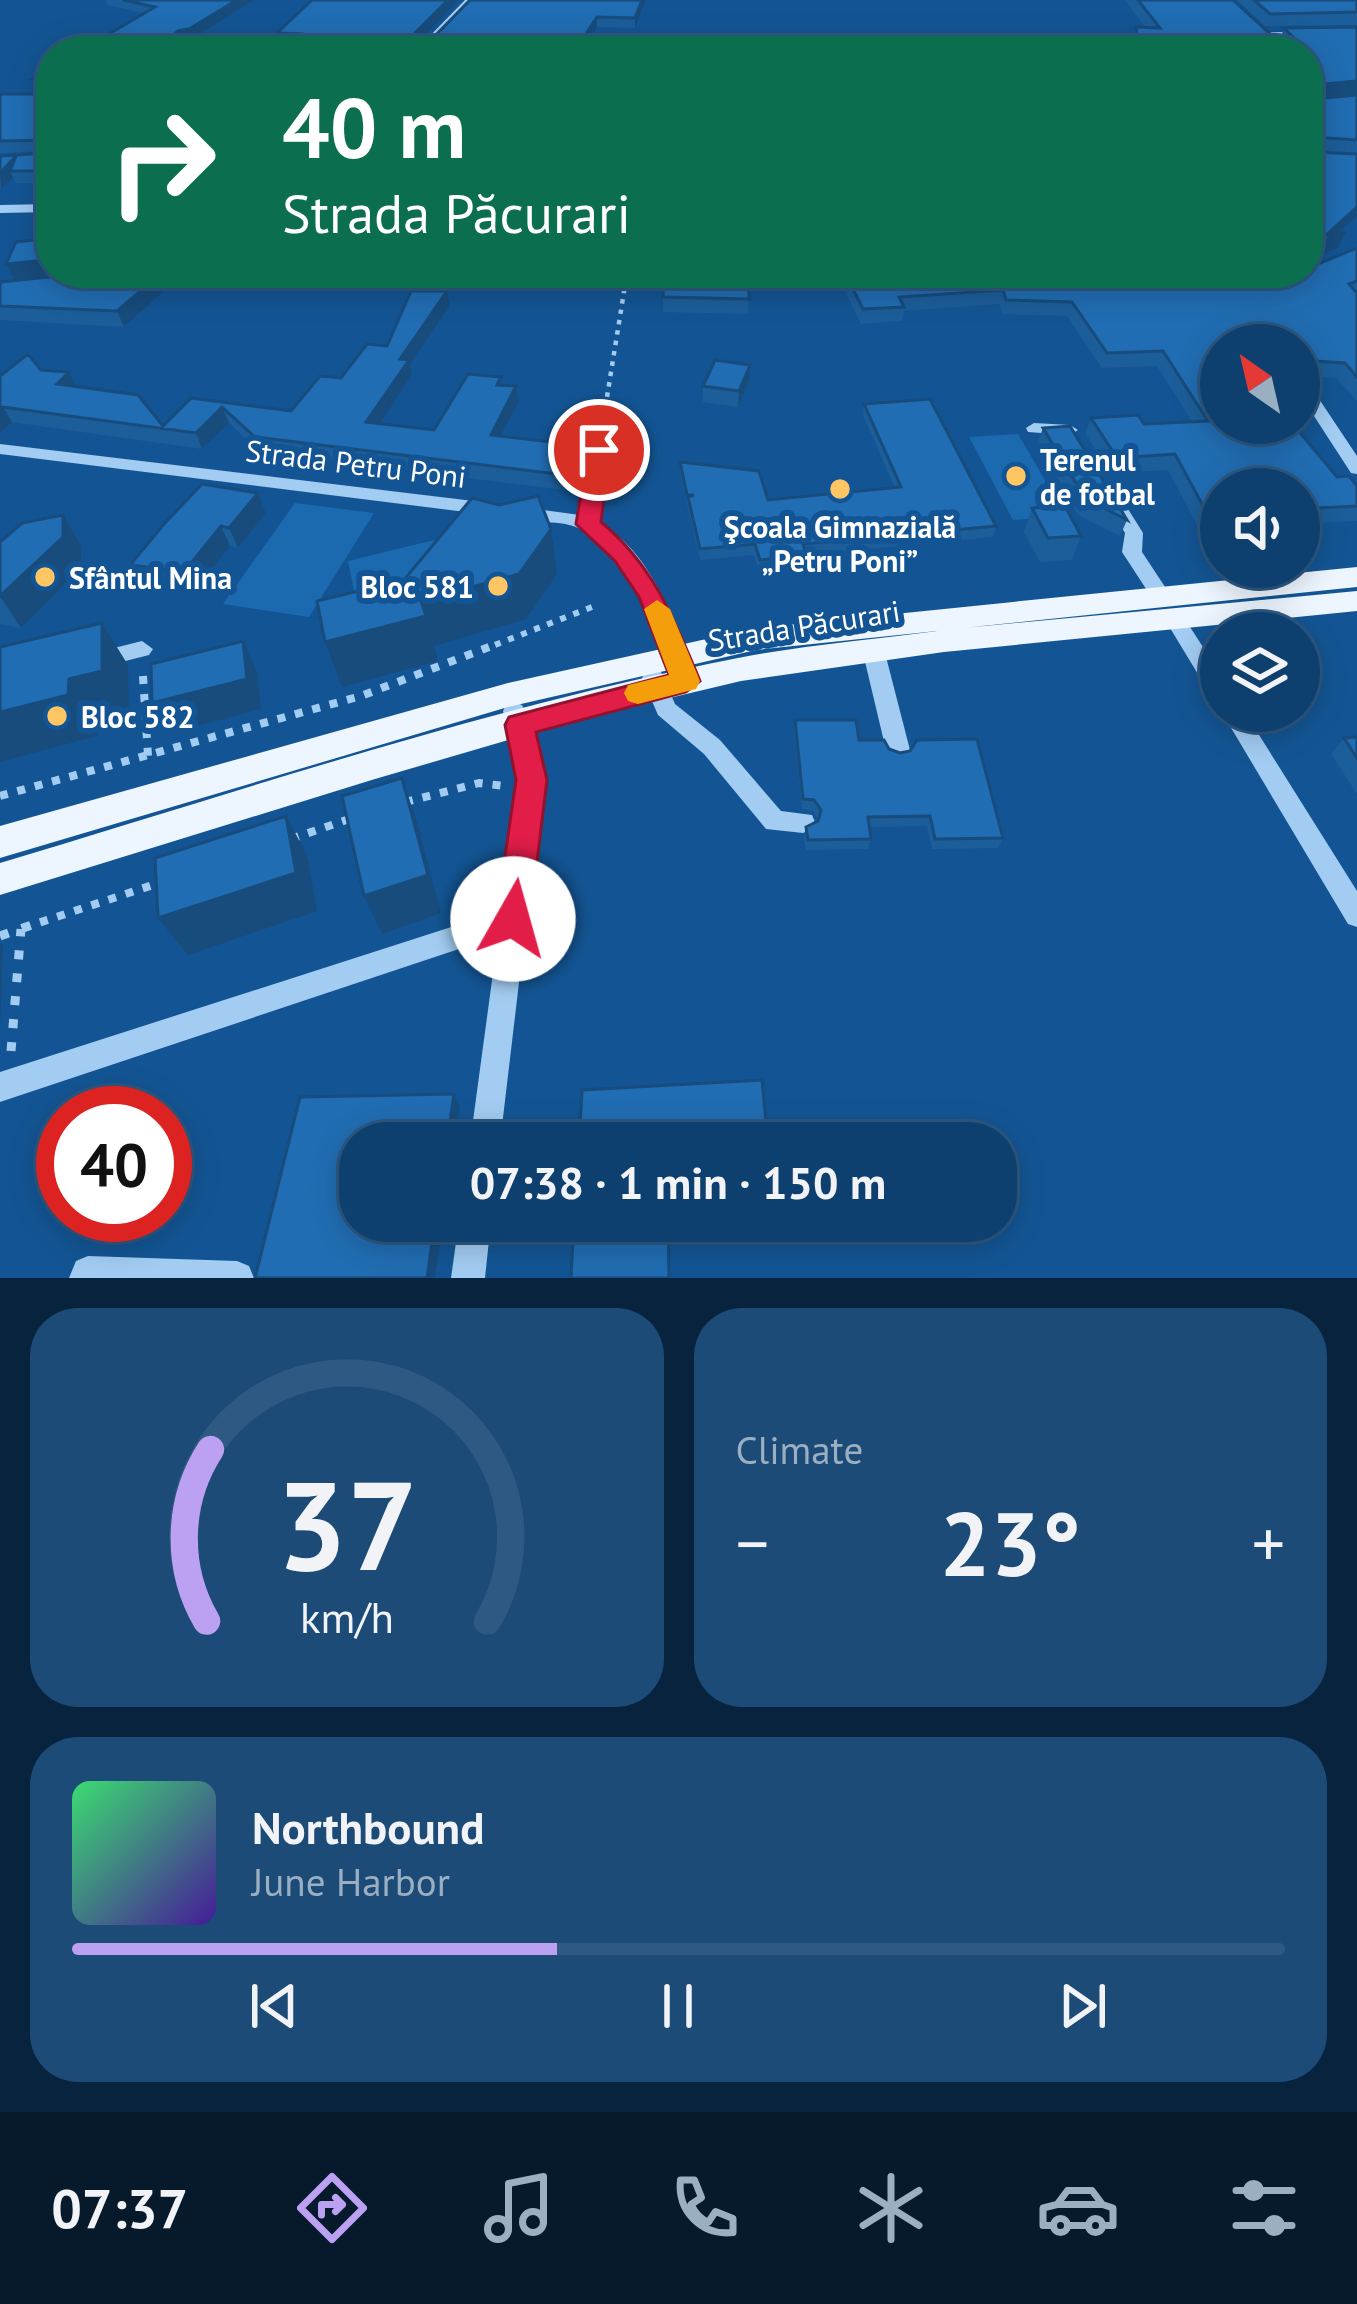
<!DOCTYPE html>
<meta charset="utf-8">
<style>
:root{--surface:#0e406f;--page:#1c4b77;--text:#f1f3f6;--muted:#9bafc3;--line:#2e5982;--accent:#bca0f2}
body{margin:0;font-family:"PT Sans",sans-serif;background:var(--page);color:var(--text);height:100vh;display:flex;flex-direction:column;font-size:45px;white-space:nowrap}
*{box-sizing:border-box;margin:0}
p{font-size:39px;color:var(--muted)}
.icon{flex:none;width:66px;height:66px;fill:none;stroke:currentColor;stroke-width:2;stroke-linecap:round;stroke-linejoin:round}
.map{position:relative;height:1278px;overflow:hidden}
.details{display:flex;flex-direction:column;gap:30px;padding:30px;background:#08233d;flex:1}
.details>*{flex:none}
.top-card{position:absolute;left:36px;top:36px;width:1287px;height:252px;border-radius:48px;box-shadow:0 6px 30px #0003,0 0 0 3px var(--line);background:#0b6e4f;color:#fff;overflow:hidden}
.needle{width:78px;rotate:326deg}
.controls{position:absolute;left:1200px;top:324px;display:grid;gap:24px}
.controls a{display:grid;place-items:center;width:120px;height:120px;border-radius:50%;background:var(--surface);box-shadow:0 6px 30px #0003,0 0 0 3px var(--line);font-size:60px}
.speed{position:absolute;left:36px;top:1086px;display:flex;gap:24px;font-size:60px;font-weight:700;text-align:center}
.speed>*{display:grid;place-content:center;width:156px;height:156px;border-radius:50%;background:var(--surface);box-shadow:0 6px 30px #0003,0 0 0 3px var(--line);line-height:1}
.speed .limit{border:18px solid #d22;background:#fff;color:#111}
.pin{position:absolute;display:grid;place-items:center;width:102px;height:102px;color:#fff;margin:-51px;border:6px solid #fff;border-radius:50%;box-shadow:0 3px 12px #0007}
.me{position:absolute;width:132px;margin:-66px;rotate:7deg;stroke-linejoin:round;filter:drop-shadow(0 0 9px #0008)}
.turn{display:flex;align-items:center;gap:42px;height:252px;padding:0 48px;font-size:54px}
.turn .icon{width:156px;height:156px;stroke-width:2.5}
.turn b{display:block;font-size:84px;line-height:102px}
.big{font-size:90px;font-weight:600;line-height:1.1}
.details .widget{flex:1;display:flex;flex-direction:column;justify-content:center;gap:18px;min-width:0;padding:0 42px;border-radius:48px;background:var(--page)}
.details .dial{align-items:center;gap:0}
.dial svg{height:312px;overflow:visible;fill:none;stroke:var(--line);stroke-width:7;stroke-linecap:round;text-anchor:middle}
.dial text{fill:var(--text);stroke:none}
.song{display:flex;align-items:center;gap:36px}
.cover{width:144px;height:144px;border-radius:18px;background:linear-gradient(135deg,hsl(140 70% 55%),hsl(260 70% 35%))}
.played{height:12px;border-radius:6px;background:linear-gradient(90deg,var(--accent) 40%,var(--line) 40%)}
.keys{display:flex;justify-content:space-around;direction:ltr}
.heat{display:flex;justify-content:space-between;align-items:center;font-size:66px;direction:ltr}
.details .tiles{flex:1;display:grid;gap:30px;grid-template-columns:1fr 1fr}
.widget:last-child{grid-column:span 2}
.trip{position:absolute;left:339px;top:1122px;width:678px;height:120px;border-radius:48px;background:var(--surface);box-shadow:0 6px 30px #0003,0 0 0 3px var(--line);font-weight:600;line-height:120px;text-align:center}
.tab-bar{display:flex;height:192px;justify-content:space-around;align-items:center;background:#061a2c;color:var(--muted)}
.tab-bar .icon{width:84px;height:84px}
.tab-bar .on{color:var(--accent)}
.tab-bar b{font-size:54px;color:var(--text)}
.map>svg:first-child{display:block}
</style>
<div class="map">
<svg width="1357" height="1278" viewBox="0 0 1357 1278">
<rect width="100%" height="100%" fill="#135594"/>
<path fill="#1b69ae" d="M 1018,434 L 1066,516 L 1013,520 L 969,437 Z
M 295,503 L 374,513 L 309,617 L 223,604 Z
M 434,540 L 446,577 L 356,599 L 348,561 Z"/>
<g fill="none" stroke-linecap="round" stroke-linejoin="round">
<path stroke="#a2ccf2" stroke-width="4.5" stroke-dasharray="4.5 6" stroke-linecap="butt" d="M 602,428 L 627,273"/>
<path stroke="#a2ccf2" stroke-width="6" stroke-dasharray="6 8" stroke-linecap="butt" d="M 602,430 L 603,425
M 482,650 L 597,605"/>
<path stroke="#a2ccf2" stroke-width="8" stroke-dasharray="8 10" stroke-linecap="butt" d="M 143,676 L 148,756
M 0,796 L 361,696 L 489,647
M 405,802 L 479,783 L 504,786
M 291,839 L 352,818
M 23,928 L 159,883"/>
<path stroke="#a2ccf2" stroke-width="9" stroke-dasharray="9 14" stroke-linecap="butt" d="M 0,936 L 32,925
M 11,1051 L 21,929"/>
<path fill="#a2ccf2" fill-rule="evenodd" d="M 465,0 L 474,0 L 425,51 L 415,51 Z
M 1357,29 L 1357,35 L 1264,36 L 1259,33 Z
M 185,43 L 303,48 L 308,51 L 182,48 Z
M 51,204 L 51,212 L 0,213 L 0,205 Z
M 170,273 L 456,273 L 449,277 L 114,282 L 107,278 L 114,274 Z
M 1309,391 L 1315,393 L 1357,456 L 1357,474 L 1351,473 L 1301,396 Z
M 1034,423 L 1070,425 L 1078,430 L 1070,435 L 1028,432 L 1026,428 Z
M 0,444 L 490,503 L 499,509 L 490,515 L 0,454 Z
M 599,445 L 608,450 L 598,522 C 652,552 671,616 692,670 L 689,676 L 673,676 C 647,623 638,551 576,527 C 556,519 529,526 512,513 L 521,507 L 580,515 L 590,450 Z
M 1112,491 L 1118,493 L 1143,533 L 1142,552 L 1171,596 L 1168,601 L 1154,601 L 1122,552 L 1125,533 L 1103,497 Z
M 1174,611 L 1181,613 L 1221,675 L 1221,701 L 1213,699 L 1164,618 Z
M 142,641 L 153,649 L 149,655 L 94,669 L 86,667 L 83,661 L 86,655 Z
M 873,641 L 884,649 L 910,750 L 906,757 L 898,759 L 890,757 L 886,750 L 862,649 Z
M 653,670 L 661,672 L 675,704 L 720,740 L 781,811 L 812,815 L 815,822 L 812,829 L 803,833 L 766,829 L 704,754 L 658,715 L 642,678 L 645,672 Z
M 514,702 L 522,705 L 525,711 L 543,780 L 500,1143 L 470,1143 L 498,936 L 0,1102 L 0,1072 L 501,911 L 519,780 L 503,711 L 506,705 Z
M 1221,711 L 1244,711 L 1357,891 L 1357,927 L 1348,924 Z
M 459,1221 L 491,1221 L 485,1278 L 451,1278 Z
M 88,1256 L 237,1261 L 249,1266 L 254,1278 L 69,1278 L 76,1261 Z"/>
<path fill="#edf5ff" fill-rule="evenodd" d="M 1357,567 L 1357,587 L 963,628 L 1357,591 L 1357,611 L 944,652 L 741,681 L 577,720 L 375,779 L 0,895 L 0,863 C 244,790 488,707 738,658 C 804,645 871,640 937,631 L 756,650 L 508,707 L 0,858 L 0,826 L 508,683 L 756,628 Z"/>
</g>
<path fill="#1c5e9a" d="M 106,0 L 254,0 L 192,39 L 181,41 L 169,51 L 80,51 L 144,13 L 107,5 Z
M 459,0 L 415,44 L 427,44 L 646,0 L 635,28 L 597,27 L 582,51 L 305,44 L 280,43 L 277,33 Z
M 1125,0 L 1233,0 L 1279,42 L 1284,28 L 1357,27 L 1357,216 L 1338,233 L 1346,232 L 1338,248 L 1308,260 L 1308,51 L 1133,51 L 1132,39 L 1136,27 L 1145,27 Z
M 1237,0 L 1357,0 L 1357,25 L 1265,26 Z
M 51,68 L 51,183 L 15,183 L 13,177 L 0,189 L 0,156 L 46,153 L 47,151 L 0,153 L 0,94 L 50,94 L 50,91 L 36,90 L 32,79 Z
M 1357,248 L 1357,401 L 1336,378 L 1299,375 L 1299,345 L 1221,345 L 1337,477 L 1357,486 L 1357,521 L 1299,524 L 1299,489 L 1221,489 L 1221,559 L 1215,559 L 1168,470 L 1110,473 L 1085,433 L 1091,418 L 1144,424 L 1192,421 L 1157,366 L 1102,368 L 1067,316 L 1002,314 L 1000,304 L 904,311 L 902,321 L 861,324 L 845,291 L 847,277 L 885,282 L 1200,283 L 1201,279 L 1270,277 L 1315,266 Z
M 749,273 L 748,314 L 663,312 L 663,297 Z
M 877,273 L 972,273 L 879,280 Z
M 0,282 L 164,291 L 124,327 L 0,320 Z
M 450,306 L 410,364 L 412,375 L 380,423 L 434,430 L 502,385 L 516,386 L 519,402 L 501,436 L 579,461 L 566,490 L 261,453 L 229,423 L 202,449 L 12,422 L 0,433 L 0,376 L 76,386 L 163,426 L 191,398 L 291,411 L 387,346 Z
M 749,381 L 738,407 L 703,402 L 703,386 Z
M 864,404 L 996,526 L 993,537 L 807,555 L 806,567 L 759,571 L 754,555 L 700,560 L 680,473 L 680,462 L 768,500 L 895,488 L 863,415 Z
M 1043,428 L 1127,520 L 1120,536 L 1078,515 L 1037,444 Z
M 258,493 L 266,513 L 238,548 L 230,546 L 194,593 L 141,585 L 130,565 Z
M 1032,508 L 1081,536 L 1072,560 L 1040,562 L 1024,532 Z
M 0,542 L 81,546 L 81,568 L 21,628 L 0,624 Z
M 795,720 L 889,749 L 1003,838 L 998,848 L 932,849 L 927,826 L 870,827 L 871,839 L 868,849 L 806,850 L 804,837 L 806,827 L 818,819 L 813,811 L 802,809 L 794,731 Z
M 1357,737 L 1357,794 L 1331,754 L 1344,738 Z"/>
<path fill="#174c7d" d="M 237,0 L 254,0 L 192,39 L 181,41 L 169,51 L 154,51 L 178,31 Z
M 448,0 L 459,0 L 412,48 L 410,38 Z
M 642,0 L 646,0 L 635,28 L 635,18 Z
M 597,17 L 597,27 L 582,51 L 575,51 Z
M 1357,81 L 1357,94 L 1308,98 L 1308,92 L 1314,85 Z
M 16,156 L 10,171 L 13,177 L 1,189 L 0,173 Z
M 1357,207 L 1357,216 L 1334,237 L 1346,232 L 1338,248 L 1308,260 L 1308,253 L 1314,245 Z
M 51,251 L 51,273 L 55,273 L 54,275 L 14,279 L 6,264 Z
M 158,276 L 164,291 L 124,327 L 117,311 Z
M 447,291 L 450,306 L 410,364 L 412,375 L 371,437 L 366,422 L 400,359 Z
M 750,365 L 749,381 L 738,407 L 739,391 Z
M 69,372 L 77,388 L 57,384 Z
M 516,386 L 519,402 L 493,450 L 491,435 Z
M 3,407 L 12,422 L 0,433 L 0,409 Z
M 222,407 L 229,423 L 202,449 L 196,433 Z
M 578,445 L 579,461 L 566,490 L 565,475 Z
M 258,493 L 266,513 L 238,548 L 229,528 Z
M 63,515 L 81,546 L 81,568 L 21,628 L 0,596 Z
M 221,526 L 230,546 L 194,593 L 184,572 Z
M 551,529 L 557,574 L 526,619 L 434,646 L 438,661 L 342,687 L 325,642 L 421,601 Z
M 102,623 L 128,665 L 129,712 L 98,721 L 97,736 L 0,762 L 0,712 L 69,679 Z
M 243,641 L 257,672 L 261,709 L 171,733 L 152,703 Z
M 402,778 L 416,819 L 441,913 L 382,934 L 364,896 Z
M 286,816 L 307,855 L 317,911 L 188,955 L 158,918 Z
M 0,943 L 3,945 L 0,1030 Z
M 454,1094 L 460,1105 L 454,1143 L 447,1143 Z
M 435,1221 L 443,1221 L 435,1278 L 427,1278 Z"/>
<path fill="#216db3" stroke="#174c7d" stroke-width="3" d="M 123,0 L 237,0 L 189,29 L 178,31 L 154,51 L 80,51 L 155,7 Z
M 312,0 L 448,0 L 410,38 L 410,44 L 427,44 L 470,0 L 642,0 L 635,18 L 597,17 L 575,51 L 258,51 L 265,45 L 309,44 L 303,34 L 277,33 Z
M 1138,0 L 1233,0 L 1279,42 L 1294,38 L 1284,28 L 1357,27 L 1357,81 L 1314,85 L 1309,89 L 1314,99 L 1357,95 L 1357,140 L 1315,137 L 1310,147 L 1314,152 L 1357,154 L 1357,207 L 1325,236 L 1346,232 L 1314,245 L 1311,252 L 1308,253 L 1308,51 L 1139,51 L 1136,27 L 1160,28 Z
M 1254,0 L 1357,0 L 1357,12 L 1270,14 Z
M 51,68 L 51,171 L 10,171 L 16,156 L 0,173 L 0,156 L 46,153 L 49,140 L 0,141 L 0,94 L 50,94 L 50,81 L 32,79 Z
M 51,238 L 51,251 L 47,260 L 6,264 L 16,242 Z
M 1357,248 L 1357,281 L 1349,284 L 1357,293 L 1357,377 L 1345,363 L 1299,360 L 1299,345 L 1221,345 L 1221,423 L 1292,423 L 1337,477 L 1349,476 L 1357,486 L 1357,506 L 1299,509 L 1299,489 L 1221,489 L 1221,539 L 1175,454 L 1117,458 L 1091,418 L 1138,415 L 1144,424 L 1208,421 L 1163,351 L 1107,353 L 1072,302 L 1006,300 L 1003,290 L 899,297 L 904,307 L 863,309 L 847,277 L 885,282 L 1008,273 L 1126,275 L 1203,284 L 1201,279 L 1270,277 L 1286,273 L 1308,273 L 1308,268 Z
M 89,273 L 158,276 L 117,311 L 0,306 L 0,282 Z
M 664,273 L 749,273 L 749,299 L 663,297 Z
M 411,291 L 447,291 L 400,359 L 409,360 L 366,422 L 434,430 L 468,374 L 501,377 L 497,385 L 516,386 L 491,435 L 578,445 L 565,475 L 255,437 L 222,407 L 196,433 L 3,407 L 0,409 L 0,376 L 28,354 L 41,370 L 69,372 L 57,384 L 138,395 L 163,426 L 191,398 L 291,411 L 320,376 L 341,378 L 367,344 L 387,346 Z
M 715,360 L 750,365 L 739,391 L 703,386 Z
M 930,399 L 996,526 L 803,544 L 807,556 L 760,560 L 755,544 L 700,549 L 688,497 L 694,495 L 687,495 L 680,462 L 759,471 L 768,500 L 901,487 L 864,404 Z
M 1070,426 L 1127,520 L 1085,498 L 1043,428 Z
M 202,484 L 258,493 L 229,528 L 221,526 L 184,572 L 130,565 L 164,524 Z
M 538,496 L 551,529 L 519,574 L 421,601 L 426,616 L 325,642 L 317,601 L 404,580 L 472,498 L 499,505 Z
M 1065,506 L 1081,536 L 1048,538 L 1032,508 Z
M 63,515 L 63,537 L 0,596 L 0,542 L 22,523 Z
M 102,623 L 102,671 L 69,679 L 68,695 L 0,712 L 0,647 Z
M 243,641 L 247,679 L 152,703 L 151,664 Z
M 795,720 L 856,720 L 859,740 L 884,740 L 889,749 L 900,753 L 910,751 L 917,740 L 977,739 L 1003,838 L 935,839 L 930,816 L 868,817 L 871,839 L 808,840 L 806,827 L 818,821 L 821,810 L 814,800 L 803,799 Z
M 1357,737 L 1357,758 L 1344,738 Z
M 402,778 L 428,875 L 364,896 L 342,796 Z
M 286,816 L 296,873 L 158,918 L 155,858 Z
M 762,1080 L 768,1143 L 579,1143 L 582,1090 Z
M 454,1094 L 447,1143 L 360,1143 L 360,1221 L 435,1221 L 427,1278 L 255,1278 L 300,1097 Z
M 574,1221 L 668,1221 L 669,1278 L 571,1278 Z"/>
<path fill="#e11d48" stroke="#92132f" stroke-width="3" d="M 599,444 L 610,450 L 601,522 C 654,566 674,619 700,681 L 686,692 L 536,732 L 547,780 L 530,919 L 525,930 L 513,934 L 501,930 L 496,919 L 516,780 L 505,725 L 509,717 L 669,675 L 639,597 L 615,561 L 576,524 L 588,450 Z"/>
<path fill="#f59e0b" d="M 657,600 L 670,609 L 700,681 L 696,689 L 638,704 L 628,701 L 624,693 L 628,685 L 669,675 L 644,609 Z"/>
<g fill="#ffc663" stroke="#135594" stroke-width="4.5">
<circle cx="1016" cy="476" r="12"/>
<circle cx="840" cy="489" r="12"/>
<circle cx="45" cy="577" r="12"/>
<circle cx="498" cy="586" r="12"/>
<circle cx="57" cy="716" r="12"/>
</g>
<g text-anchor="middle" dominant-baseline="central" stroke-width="12" stroke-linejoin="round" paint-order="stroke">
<g font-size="30" font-weight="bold" fill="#fff" stroke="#135594" text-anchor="start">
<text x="1040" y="459">Terenul<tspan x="1040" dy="34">de fotbal</tspan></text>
<text x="840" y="526" text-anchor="middle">Şcoala Gimnazială<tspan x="840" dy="34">„Petru Poni”</tspan></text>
<text x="69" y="577">Sfântul Mina</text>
<text x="474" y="586" text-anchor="end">Bloc 581</text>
<text x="81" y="716">Bloc 582</text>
</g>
<g font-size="30" fill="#fff" stroke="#135594">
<text transform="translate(356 463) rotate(7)">Strada Petru Poni</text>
<text transform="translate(804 625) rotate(-9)">Strada Păcurari</text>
</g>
</g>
</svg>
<div class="controls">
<a><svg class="needle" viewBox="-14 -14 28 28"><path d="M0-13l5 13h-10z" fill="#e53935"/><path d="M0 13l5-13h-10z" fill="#9bafc3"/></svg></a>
<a><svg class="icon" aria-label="sound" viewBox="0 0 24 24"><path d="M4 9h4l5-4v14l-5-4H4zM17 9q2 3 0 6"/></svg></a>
<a><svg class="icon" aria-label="layers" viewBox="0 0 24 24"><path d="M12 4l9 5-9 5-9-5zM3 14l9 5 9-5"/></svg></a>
</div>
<div class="speed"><div class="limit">40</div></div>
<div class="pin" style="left:599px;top:450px;background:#d93025"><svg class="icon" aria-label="arrive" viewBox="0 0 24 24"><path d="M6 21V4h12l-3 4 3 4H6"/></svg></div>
<svg class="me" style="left:513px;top:919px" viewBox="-20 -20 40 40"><circle r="19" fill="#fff"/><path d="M0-13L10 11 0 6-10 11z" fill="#e11d48"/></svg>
<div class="trip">07:38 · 1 min · 150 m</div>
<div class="top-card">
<div class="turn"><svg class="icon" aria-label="right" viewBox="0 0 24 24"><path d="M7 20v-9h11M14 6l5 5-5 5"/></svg><div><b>40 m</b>Strada Păcurari</div></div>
</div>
</div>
<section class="details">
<div class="tiles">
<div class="widget dial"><svg viewBox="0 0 100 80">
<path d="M14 69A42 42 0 1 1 86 69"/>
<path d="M14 69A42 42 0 0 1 15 25" stroke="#bca0f2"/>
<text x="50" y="56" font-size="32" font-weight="700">37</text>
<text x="50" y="72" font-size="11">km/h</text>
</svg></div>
<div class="widget"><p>Climate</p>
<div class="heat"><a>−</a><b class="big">23°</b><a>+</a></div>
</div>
<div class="widget">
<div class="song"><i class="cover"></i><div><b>Northbound</b><p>June Harbor</p></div></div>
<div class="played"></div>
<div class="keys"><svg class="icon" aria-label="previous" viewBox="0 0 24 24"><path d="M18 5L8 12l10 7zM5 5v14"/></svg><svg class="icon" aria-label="pause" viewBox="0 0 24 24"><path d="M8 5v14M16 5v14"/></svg><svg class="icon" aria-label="next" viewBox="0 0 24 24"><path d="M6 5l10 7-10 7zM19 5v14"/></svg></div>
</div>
</div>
</section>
<nav class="tab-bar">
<b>07:37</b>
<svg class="icon on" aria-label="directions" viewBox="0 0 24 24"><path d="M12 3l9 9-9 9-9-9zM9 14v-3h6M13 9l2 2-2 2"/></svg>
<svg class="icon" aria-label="music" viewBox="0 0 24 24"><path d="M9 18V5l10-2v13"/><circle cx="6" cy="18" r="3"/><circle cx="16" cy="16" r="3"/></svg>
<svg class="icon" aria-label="phone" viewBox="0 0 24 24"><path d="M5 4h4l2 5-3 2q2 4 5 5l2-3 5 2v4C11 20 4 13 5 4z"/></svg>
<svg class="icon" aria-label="climate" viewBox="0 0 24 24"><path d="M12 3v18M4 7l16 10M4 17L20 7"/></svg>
<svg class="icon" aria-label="car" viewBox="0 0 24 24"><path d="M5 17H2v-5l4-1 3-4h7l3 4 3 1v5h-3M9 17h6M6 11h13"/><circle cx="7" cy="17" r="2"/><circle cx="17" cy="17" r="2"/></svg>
<svg class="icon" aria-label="filters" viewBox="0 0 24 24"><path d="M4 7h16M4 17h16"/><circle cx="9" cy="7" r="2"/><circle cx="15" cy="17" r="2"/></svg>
</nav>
